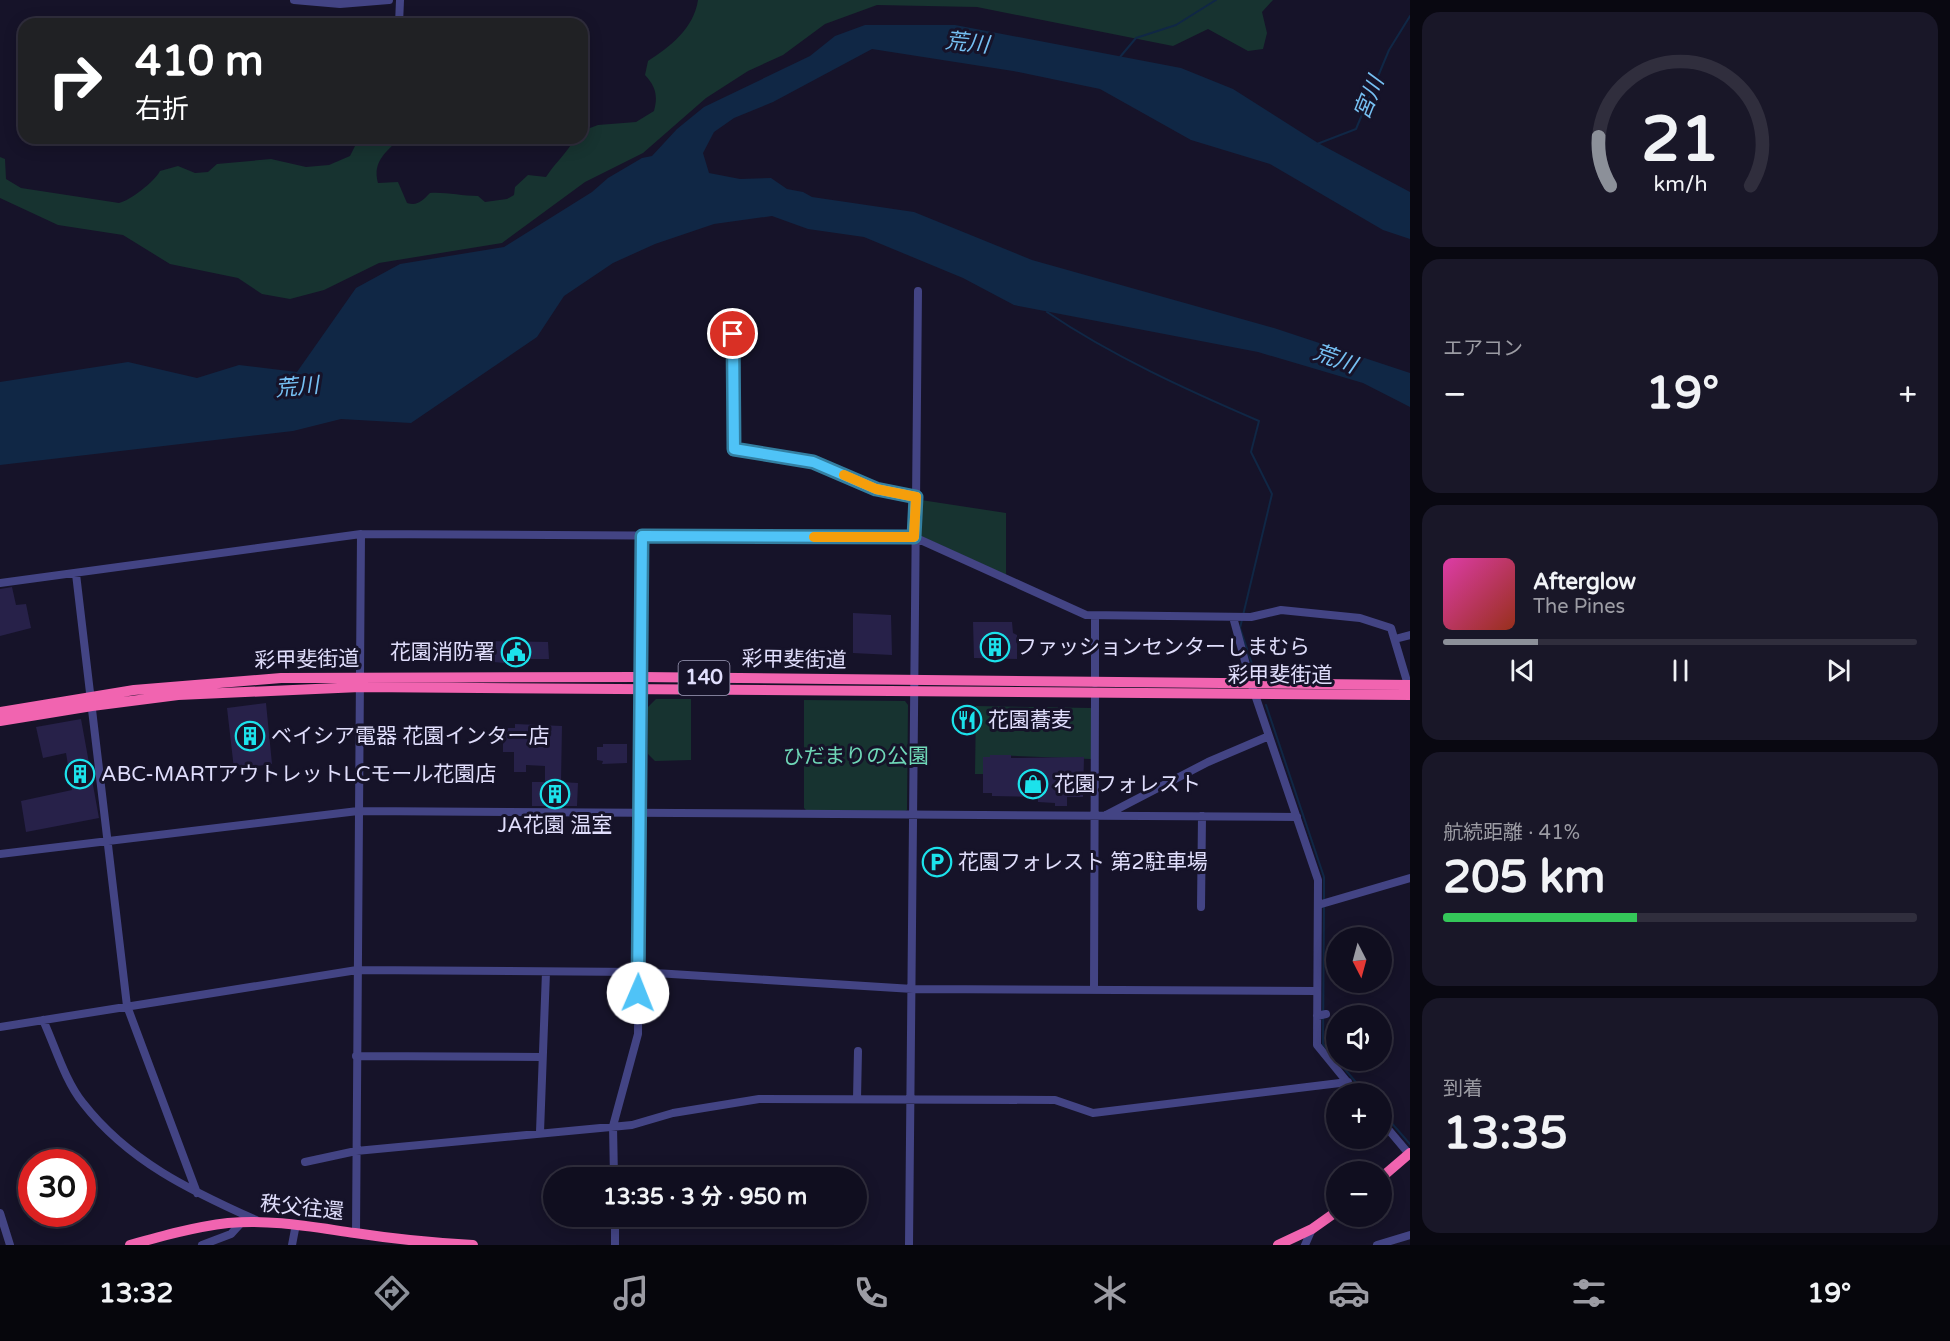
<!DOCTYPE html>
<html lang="ja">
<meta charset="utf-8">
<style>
:root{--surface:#100e1f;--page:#191728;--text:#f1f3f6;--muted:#9c9ca4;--line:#302e3d;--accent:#8c9099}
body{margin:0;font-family:"Varela Round","Noto Sans JP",sans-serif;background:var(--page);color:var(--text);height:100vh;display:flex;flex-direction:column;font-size:22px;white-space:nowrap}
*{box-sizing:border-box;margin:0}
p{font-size:20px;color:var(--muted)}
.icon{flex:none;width:33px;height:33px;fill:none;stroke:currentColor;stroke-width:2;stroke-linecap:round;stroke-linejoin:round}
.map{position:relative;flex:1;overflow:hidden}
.drawer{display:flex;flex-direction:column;gap:12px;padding:12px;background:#090811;width:540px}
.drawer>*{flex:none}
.banner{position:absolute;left:18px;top:18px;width:570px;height:126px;border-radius:18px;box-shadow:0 3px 15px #0003,0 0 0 2px var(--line);background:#202124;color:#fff;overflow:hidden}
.needle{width:39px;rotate:174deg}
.tools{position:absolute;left:1326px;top:927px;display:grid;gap:12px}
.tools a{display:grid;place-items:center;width:66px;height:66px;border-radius:50%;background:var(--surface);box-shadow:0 3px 15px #0003,0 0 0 2px var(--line);font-size:30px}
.speed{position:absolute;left:18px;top:1149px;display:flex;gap:12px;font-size:30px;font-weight:700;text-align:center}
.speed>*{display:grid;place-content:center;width:78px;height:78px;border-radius:50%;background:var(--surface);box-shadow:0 3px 15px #0003,0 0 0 2px var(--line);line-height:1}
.speed .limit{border:9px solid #d22;background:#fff;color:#111}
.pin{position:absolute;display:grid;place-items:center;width:51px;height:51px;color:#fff;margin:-26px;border:3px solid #fff;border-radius:50%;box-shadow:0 2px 6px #0007}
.me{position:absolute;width:66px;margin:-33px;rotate:1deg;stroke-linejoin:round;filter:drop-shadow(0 0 4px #0008)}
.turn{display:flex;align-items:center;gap:21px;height:126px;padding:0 18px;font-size:27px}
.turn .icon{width:78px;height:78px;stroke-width:2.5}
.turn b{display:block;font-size:42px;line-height:51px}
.big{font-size:45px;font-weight:700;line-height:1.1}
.drawer .card{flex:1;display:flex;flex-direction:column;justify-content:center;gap:9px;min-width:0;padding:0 21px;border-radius:18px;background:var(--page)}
.drawer .dial{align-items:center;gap:0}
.dial svg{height:156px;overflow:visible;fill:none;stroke:var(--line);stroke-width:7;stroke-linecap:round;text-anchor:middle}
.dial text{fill:var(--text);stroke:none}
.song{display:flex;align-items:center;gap:18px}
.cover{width:72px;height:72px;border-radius:9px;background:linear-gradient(135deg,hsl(320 70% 55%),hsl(10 70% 35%))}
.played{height:6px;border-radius:3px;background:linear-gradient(90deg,var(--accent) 20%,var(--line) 20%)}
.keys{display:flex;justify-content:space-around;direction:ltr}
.heat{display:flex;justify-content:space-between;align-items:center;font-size:33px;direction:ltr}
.charge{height:9px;border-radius:4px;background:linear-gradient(90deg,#34c759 41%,var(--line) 0)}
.trip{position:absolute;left:543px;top:1167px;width:324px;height:60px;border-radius:30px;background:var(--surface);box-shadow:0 3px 15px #0003,0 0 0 2px var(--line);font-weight:700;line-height:60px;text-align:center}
.tab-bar{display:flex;height:96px;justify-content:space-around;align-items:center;background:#06060c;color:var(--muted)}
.tab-bar .icon{width:42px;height:42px}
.tab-bar .selected{color:var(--accent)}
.tab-bar b{font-size:27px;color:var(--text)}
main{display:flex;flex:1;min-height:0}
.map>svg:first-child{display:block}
</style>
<main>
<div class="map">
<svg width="1410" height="1245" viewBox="0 0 1410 1245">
<rect width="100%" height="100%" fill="#161329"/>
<path fill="#173330" d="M 698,0 L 1273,0 L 1262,12 L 1267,33 L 1263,49 L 1248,51 L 1208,29 L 1173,46 L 977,7 L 877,5 L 825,24 L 783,55 L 748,71 L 706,98 L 643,153 L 585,182 L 502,243 L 379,263 L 324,290 L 290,299 L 262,294 L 238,278 L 170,264 L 123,235 L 58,225 L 0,198 L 0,157 L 5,159 L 6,179 L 21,188 L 119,203 C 131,200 154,182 160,171 L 178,166 L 195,173 L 208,172 L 217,164 L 271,159 L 306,167 L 329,165 L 350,156 L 359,138 L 400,138 C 386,152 372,162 378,183 L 398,182 L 407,203 C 418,206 422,201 430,193 C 446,192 461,196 478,196 L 485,202 L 507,199 L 514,195 L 515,187 L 528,175 L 546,177 C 555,163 567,153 575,138 L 582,138 L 582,131 L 598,125 L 636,122 L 654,111 C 658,96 656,87 645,75 L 648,61 C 670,47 694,28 698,0 Z
M 921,500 L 1006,513 L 1006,575 L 921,536 L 917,533 Z
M 656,699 L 691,699 L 691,760 L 655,761 L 648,754 L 648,707 Z
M 804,700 L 905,701 L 908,705 L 907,810 L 904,812 L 807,811 L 804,808 Z
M 976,706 L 1092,708 L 1091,759 L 991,755 L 983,774 L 975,774 Z"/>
<path fill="#102745" d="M 865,25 L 955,25 L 1181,68 L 1233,89 L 1318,143 L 1410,192 L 1410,239 L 1383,230 L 1270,164 L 1191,140 L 1100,89 L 1013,71 L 872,49 L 773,102 L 734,118 L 714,132 L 703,153 L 709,173 L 740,179 L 771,178 L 787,189 L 803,192 L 812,197 L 914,212 L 1032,260 L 1274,328 L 1410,373 L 1410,407 L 1363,383 L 1258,352 L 1014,305 L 963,278 L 864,237 L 808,229 L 772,216 L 714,224 L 655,244 L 613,263 L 564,296 L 537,337 L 411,423 L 341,419 L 293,431 L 0,465 L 0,382 L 128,362 L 197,378 L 239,365 L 297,372 L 356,288 L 400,264 L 504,247 L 592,192 L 608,178 L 642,158 L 652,156 L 677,129 L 704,107 L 810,56 L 835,36 Z"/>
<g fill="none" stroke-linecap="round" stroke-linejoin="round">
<path stroke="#102745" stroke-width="2" d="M 1120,57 L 1136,38 L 1176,25 L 1216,0
M 1317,144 L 1356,129 L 1389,50 L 1410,16
M 1047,312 C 1112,356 1187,390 1259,421 L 1251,452 L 1272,494 L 1240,628 L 1255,673
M 1266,705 L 1324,877 L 1324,900
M 1324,905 L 1323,1044 L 1336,1060
M 1337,1060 L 1366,1094
M 1382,1112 L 1410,1144"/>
</g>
<path fill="#272149" d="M 12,587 L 16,605 L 26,604 L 31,628 L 0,636 L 0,589 Z
M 853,613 L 891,615 L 892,655 L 853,653 Z
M 973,622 L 1012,622 L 1013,633 L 1017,635 L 1017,659 L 974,658 Z
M 486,641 L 548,642 L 549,659 L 504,659 L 504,663 L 484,661 Z
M 266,703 L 272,764 L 234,769 L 227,708 Z
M 962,710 L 974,710 L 973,731 L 961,731 Z
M 81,719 L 99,818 L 26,832 L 21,801 L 72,790 L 66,753 L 43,758 L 36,727 Z
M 515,724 L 562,726 L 561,782 L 578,783 L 577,806 L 532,806 L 532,782 L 545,782 L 545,766 L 526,765 L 526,772 L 514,772 L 514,752 L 503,752 L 503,728 L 515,728 Z
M 603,744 L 627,744 L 627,763 L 602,764 L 603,761 L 597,760 L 597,747 L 603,747 Z
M 990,755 L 1011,755 L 1011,758 L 1084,757 L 1083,797 L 1067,797 L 1067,806 L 1055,806 L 1055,803 L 1038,802 L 1038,797 L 992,796 L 992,793 L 983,793 L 983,757 L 990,757 Z"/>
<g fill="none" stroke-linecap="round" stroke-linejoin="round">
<path stroke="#434484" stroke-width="8" d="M 294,0 L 340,4 L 389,0
M 399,24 L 400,0
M 733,334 L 734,449 L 813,462 L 876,489 L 916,497
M 76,574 L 127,1006 L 197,1193
M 0,583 L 361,534 L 914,537 L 1086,615 L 1251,617 L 1281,610 L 1360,618 L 1391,628 L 1409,688
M 1233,617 L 1251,683 L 1318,880 L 1317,1045 L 1357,1094
M 1395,639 L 1410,635
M 1095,683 L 1095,616
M 1106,815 L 1208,762 L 1269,736
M 0,854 L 358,811 L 1297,817
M 1318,905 L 1410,878
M 1201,907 L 1202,816
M 1094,989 L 1095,694
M 1317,1016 L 1326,1014
M 43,1020 C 55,1046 65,1081 83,1103 C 128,1161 191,1191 256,1220
M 0,1027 L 357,970 L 639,972 L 913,989 L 1317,991
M 356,1056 L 542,1057
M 857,1099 L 858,1051
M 1382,1122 L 1409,1154
M 540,1132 L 546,972
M 305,1162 L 356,1151 L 632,1125 L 673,1113 L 759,1099 L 1055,1100 L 1093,1113 L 1348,1082
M 614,1178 L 613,1126 L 638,1034 L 642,536
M 0,1213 L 10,1245
M 615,1216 L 615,1245
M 356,1234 L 361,534
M 202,1245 L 231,1234 L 241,1223
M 292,1245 L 296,1224
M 909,1245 L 918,291
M 1305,1245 L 1312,1229
M 1377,1245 L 1410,1235"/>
<path stroke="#f164b0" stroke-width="10" d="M 0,712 L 134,690 L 281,678 L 641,677 L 1410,685
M 0,721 L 92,706 L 178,695 L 360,687 L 1410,695
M 1382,1177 L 1410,1153
M 130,1245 C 162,1236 194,1227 228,1223 C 271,1219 312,1227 355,1233 C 394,1239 434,1243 473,1245
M 1278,1245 L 1312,1229 L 1336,1212"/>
</g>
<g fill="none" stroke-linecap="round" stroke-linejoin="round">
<g stroke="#337fa1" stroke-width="15">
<path id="route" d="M 638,993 L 642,536 L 914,537 L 916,497 L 876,489 L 813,462 L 734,449 L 733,334"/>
</g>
<use href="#route" stroke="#4fc3f7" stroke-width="10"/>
<path stroke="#f59e0b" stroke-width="10" d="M 814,537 L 914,537 L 916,497 L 876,489 L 844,475"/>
</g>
<defs>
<g id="building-ring" transform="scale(1.5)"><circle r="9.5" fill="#161329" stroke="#1ce2eb" stroke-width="1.5"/><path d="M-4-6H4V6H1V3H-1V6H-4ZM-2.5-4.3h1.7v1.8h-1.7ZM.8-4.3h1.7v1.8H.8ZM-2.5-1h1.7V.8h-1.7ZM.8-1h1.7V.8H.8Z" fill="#1ce2eb"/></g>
<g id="civic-ring" transform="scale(1.5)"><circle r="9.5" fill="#161329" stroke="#1ce2eb" stroke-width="1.5"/><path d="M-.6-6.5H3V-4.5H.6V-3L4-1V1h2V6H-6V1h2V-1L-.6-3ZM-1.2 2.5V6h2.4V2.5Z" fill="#1ce2eb"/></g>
<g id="restaurant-ring" transform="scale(1.5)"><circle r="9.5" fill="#161329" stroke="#1ce2eb" stroke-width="1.5"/><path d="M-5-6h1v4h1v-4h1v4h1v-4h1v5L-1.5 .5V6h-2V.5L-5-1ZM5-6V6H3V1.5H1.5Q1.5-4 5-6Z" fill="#1ce2eb"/></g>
<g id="shop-ring" transform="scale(1.5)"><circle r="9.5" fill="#161329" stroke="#1ce2eb" stroke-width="1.5"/><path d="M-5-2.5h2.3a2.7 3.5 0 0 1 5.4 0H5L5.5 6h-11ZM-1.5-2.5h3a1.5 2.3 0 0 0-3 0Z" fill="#1ce2eb"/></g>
<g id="parking-ring" transform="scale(1.5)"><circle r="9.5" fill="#161329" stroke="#1ce2eb" stroke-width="1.5"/><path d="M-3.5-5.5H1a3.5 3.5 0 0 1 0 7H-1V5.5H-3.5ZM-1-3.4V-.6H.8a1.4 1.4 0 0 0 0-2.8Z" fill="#1ce2eb"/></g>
</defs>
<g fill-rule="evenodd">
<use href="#building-ring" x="995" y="647"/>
<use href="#civic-ring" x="516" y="652"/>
<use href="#restaurant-ring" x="967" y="720"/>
<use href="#building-ring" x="250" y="736"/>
<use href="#building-ring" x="80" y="774"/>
<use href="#shop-ring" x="1033" y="784"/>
<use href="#building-ring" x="555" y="794"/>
<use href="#parking-ring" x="937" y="862"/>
</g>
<g text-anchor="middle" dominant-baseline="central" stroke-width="6" stroke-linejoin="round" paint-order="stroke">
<rect fill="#161329" stroke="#a3a1bd" stroke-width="1.5" x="678.5" y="661" width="51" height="34" rx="4.5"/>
<g font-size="20" font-weight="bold" fill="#e0defc">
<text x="704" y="678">140</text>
</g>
<g font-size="21" fill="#e0defc" stroke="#161329" text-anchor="start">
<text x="1016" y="647">ファッションセンターしまむら</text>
<text x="495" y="652" text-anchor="end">花園消防署</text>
<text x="988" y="720">花園蕎麦</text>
<text x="271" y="736">ベイシア電器 花園インター店</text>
<text x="101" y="774">ABC-MARTアウトレットLCモール花園店</text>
<text x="1054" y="784">花園フォレスト</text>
<text x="555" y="825" text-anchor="middle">JA花園 温室</text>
<text x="958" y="862">花園フォレスト 第2駐車場</text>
</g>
<g font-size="21" fill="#e0defc" stroke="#161329">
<text transform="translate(307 660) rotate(-1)">彩甲斐街道</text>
<text transform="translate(794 660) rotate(1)">彩甲斐街道</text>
<text x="1280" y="675">彩甲斐街道</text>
<text transform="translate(302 1208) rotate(6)">秩父往還</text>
</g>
<g font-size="21" fill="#6fd7b7" stroke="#161329">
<text x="856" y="756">ひだまりの公園</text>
</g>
<g font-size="22" font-style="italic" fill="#76c0f3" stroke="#161329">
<text transform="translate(967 43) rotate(6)">荒川</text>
<text transform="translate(1369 98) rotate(-68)">宮川</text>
<text transform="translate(1335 359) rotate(20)">荒川</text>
<text transform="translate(297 387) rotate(-5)">荒川</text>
</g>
</g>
</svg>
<div class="tools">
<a><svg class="needle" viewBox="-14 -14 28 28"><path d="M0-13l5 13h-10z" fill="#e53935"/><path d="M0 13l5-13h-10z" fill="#9c9ca4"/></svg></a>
<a><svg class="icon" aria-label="sound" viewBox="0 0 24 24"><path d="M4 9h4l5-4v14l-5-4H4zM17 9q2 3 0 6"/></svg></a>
<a>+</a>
<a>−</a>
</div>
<div class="speed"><div class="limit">30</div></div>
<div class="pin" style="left:733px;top:334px;background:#d93025"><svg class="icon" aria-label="arrive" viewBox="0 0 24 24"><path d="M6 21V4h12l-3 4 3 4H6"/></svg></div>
<svg class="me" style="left:638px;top:993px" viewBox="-20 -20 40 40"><circle r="19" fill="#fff"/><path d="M0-13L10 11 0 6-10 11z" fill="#4fc3f7"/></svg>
<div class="trip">13:35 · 3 分 · 950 m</div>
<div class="banner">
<div class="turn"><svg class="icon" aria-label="right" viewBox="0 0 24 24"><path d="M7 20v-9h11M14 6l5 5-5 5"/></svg><div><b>410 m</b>右折</div></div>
</div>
</div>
<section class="drawer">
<div class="card dial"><svg viewBox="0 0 100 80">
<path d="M14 69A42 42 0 1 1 86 69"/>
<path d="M14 69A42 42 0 0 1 8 44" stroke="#8c9099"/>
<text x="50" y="56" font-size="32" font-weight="700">21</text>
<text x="50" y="72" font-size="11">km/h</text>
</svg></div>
<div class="card"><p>エアコン</p>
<div class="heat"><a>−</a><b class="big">19°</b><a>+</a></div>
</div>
<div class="card">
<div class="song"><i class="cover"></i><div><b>Afterglow</b><p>The Pines</p></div></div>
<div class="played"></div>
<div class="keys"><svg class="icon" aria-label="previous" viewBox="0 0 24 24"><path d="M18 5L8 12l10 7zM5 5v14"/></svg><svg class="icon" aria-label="pause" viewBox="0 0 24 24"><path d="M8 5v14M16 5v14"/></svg><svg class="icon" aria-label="next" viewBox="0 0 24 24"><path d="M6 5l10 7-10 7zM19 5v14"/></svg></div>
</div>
<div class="card"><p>航続距離 · 41%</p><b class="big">205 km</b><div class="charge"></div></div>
<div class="card"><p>到着</p><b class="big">13:35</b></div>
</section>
</main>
<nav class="tab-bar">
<b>13:32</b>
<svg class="icon selected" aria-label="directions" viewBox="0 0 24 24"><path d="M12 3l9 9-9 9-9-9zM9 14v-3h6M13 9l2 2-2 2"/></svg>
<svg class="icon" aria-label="music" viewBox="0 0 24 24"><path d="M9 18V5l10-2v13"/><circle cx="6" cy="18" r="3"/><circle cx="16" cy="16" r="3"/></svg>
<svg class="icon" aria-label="phone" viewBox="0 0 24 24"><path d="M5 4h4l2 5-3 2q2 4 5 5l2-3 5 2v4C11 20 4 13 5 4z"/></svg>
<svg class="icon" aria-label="climate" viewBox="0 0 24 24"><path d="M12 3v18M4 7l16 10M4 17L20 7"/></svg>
<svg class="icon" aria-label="car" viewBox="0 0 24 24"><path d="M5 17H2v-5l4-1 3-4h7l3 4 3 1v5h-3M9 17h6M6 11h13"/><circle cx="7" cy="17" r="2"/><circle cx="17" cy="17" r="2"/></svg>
<svg class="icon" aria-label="filters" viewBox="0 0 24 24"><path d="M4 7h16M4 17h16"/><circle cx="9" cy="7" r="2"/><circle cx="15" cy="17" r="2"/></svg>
<b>19°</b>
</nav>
